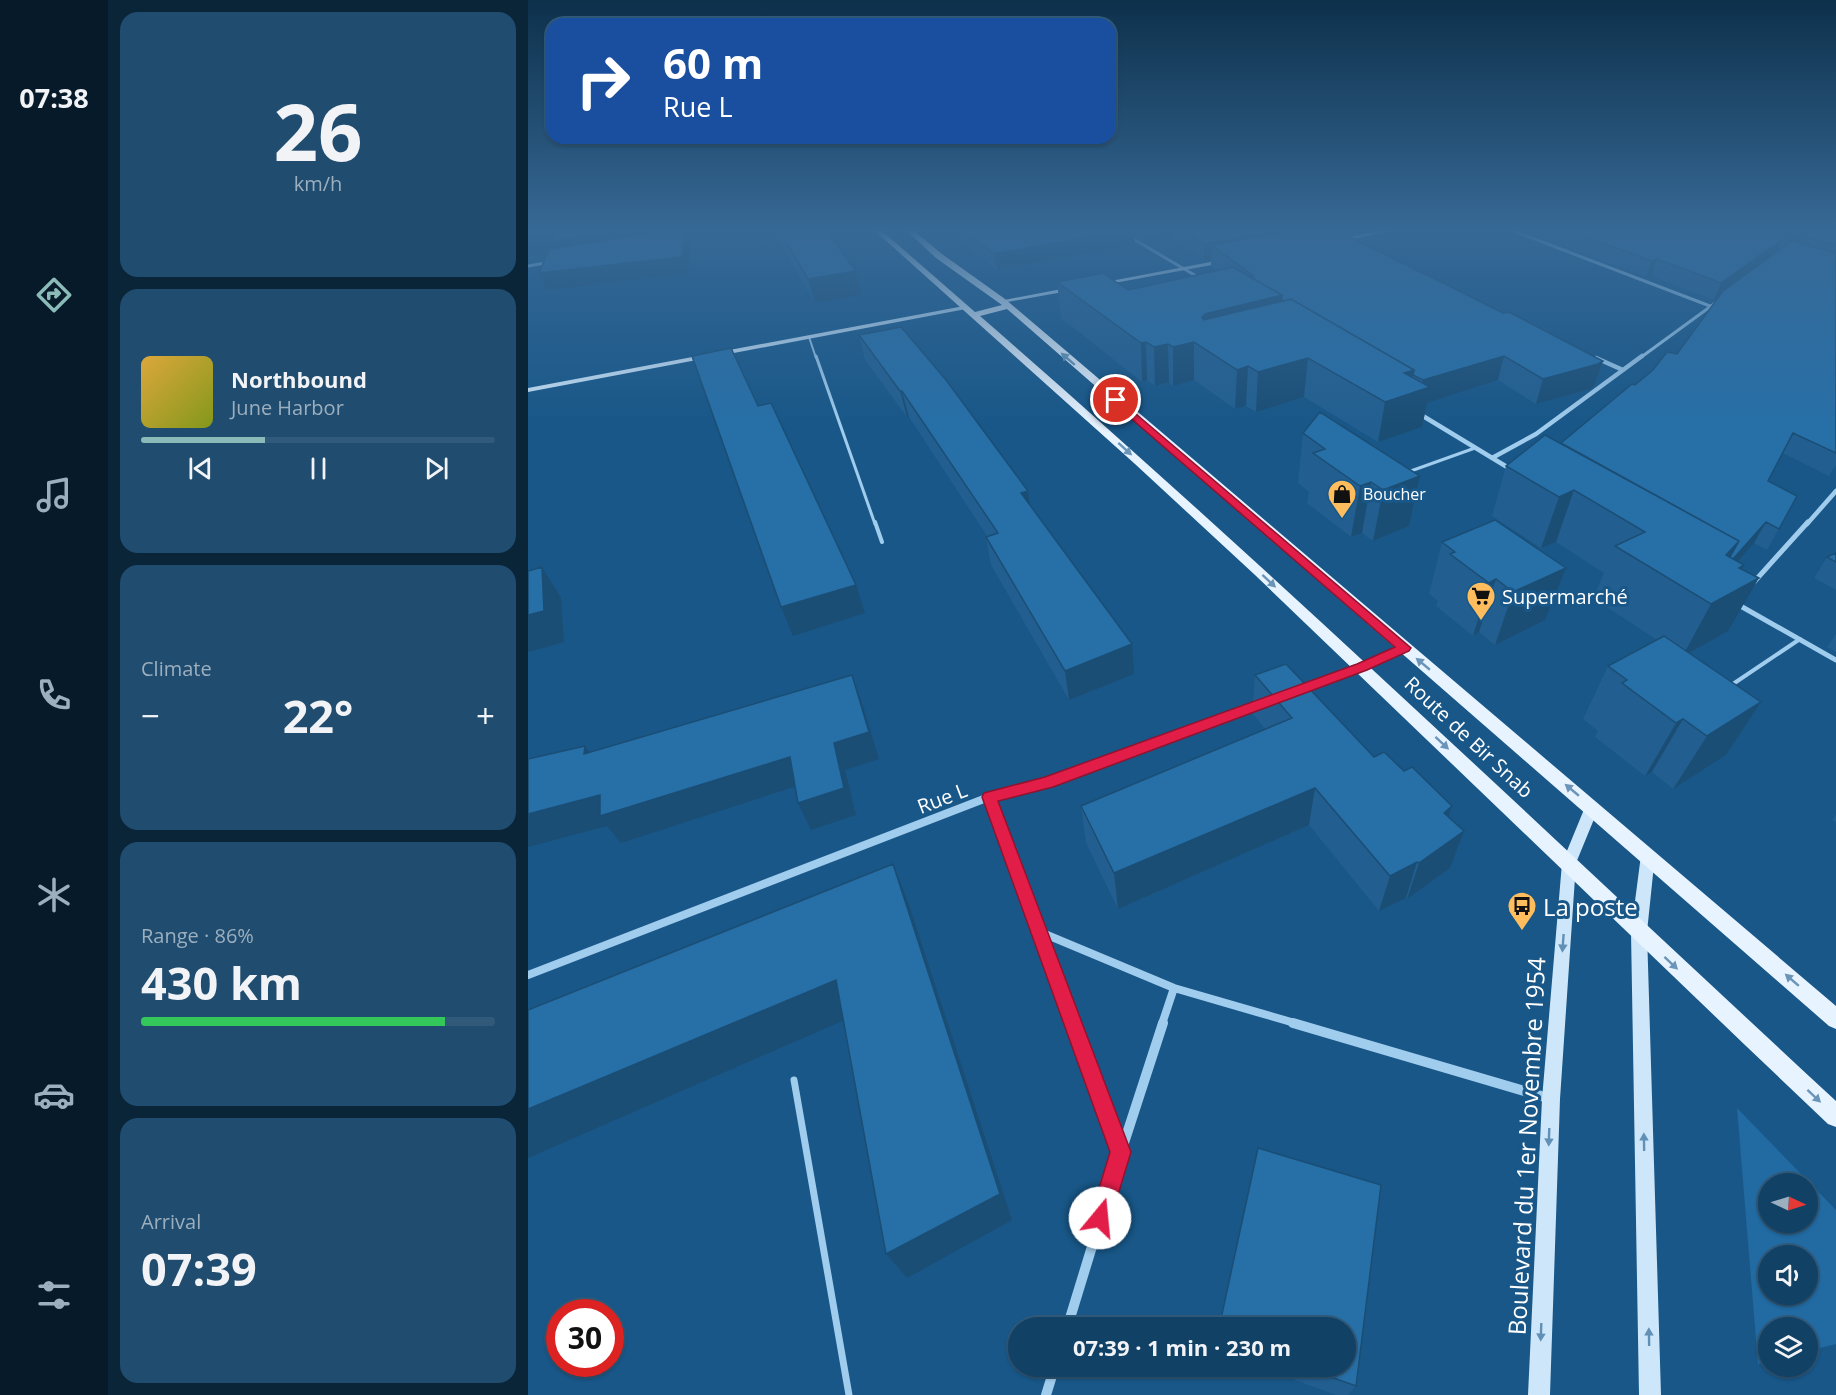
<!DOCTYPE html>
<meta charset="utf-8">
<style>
:root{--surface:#124166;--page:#1f4c6f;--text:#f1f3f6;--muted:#9cafbf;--line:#315a7a;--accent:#8bbbb9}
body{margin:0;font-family:"Open Sans",sans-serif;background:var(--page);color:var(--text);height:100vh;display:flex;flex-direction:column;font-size:22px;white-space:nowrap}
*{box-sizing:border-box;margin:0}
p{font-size:20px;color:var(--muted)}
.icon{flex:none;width:33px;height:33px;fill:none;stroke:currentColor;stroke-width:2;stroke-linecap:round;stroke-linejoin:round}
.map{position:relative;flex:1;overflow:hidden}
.panel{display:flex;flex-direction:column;gap:12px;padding:12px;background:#0a2438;width:420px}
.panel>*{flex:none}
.banner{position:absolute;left:18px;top:18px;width:570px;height:126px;border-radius:18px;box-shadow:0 2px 4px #0004,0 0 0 2px var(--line);background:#1a4fa0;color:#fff;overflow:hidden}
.needle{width:39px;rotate:94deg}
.controls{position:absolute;left:1230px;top:1173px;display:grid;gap:12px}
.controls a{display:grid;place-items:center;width:60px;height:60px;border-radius:50%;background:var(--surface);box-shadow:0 2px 4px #0004,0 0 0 2px var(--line);font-size:30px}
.speed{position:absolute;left:18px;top:1299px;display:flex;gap:12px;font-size:30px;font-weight:700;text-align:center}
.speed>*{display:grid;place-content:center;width:78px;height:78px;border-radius:50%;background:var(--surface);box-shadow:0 2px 4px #0004,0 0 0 2px var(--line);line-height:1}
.speed .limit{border:9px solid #d22;background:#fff;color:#111}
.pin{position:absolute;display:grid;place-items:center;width:51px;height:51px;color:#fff;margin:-26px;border:3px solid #fff;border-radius:50%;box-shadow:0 2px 6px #0007}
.me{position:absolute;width:66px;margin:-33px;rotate:17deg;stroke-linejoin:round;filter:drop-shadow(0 0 4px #0008)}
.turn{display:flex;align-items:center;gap:21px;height:126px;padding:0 18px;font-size:27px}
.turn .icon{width:78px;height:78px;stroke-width:2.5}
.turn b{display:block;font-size:42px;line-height:51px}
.big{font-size:45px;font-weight:700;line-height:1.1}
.panel .tile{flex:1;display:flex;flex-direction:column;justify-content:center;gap:9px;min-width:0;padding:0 21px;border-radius:18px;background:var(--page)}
.panel .dial{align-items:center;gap:0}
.dial b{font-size:78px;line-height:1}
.song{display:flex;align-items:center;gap:18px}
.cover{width:72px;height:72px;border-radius:9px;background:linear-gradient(135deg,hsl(40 70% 55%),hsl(70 70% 35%))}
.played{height:6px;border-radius:3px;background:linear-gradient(90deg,var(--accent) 35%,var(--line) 35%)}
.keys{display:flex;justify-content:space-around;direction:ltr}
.heat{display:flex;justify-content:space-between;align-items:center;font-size:33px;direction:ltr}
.charge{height:9px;border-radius:4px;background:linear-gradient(90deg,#34c759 86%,var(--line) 0)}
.trip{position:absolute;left:480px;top:1317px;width:348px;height:60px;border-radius:30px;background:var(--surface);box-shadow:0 2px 4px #0004,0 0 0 2px var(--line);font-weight:700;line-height:60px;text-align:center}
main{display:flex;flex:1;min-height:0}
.dock{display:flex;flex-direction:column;width:108px;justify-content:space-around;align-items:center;background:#071a29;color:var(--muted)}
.dock .icon{width:42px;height:42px}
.dock .current{color:var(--accent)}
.dock b{font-size:27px;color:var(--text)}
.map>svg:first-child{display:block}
</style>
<main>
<nav class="dock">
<b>07:38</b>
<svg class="icon current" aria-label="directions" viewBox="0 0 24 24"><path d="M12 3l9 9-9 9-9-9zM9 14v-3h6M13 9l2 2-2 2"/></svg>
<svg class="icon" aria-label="music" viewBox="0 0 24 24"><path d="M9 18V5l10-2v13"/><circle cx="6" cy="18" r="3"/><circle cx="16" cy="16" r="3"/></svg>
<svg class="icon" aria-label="phone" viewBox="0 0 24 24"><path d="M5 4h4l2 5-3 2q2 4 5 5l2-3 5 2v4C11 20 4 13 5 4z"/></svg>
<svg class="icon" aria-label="climate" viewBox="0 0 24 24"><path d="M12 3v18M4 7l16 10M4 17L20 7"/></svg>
<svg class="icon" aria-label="car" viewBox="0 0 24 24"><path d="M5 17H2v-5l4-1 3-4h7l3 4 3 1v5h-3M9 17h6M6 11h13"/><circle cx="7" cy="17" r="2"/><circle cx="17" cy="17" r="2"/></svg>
<svg class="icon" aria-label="filters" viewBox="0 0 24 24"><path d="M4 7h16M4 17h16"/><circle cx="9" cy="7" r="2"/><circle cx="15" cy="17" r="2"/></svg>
</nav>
<section class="panel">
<div class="tile dial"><b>26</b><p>km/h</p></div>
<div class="tile">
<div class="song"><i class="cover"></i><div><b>Northbound</b><p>June Harbor</p></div></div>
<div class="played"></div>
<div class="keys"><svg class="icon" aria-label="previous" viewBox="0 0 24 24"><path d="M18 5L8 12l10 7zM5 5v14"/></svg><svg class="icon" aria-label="pause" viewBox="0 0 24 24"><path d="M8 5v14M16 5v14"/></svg><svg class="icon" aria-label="next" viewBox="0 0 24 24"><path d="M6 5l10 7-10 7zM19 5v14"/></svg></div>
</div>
<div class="tile"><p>Climate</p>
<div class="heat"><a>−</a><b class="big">22°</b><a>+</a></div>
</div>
<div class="tile"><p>Range · 86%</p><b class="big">430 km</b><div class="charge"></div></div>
<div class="tile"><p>Arrival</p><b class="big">07:39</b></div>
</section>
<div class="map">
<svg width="1308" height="1395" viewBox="0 0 1308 1395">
<rect width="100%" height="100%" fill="#185788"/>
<path fill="#216aa2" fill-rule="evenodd" d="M 1209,1108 L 1308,1210 L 1308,1344 L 1280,1351 L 1280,1328 L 1240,1328 L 1240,1362 L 1230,1364 ZM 1240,1184 L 1280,1184 L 1280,1222 L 1240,1222 ZM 1240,1256 L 1280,1256 L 1280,1294 L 1240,1294 Z"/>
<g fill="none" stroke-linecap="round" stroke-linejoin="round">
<path stroke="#a0cced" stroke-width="2" d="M 281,337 L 288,358"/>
<path stroke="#a0cced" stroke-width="3" d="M 288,356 L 347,524
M 880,472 L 947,448"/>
<path stroke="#a0cced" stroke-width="4" d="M 347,522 L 354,542
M 1202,686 L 1272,639"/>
<path stroke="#a0cced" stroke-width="7" d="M 266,1080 L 321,1395"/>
<path stroke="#a0cced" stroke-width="3" d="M 590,230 L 675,280
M 983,230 L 1182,306
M 0,266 L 23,262
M 1112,358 L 1190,301"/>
<path stroke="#a0cced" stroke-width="4.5" d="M 1068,358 L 1095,370
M 890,413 L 984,470
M 964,458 L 1008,434 L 1114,356
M 1279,524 L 1308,491"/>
<path stroke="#a0cced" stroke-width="5" d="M 1226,582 L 1280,522
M 1209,604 L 1308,660
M 774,689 L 834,667 L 876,648
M 632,741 L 730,705"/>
<path stroke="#a0cced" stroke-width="8" d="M 461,797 L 546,1024
M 512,932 L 646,988 L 770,1024
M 0,975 L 461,797 L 519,782 L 637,739
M 634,1024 L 646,988"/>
<path stroke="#a0cced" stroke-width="10" d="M 765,1023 L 1020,1098
M 593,1152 L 635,1023
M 539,1328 L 593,1152 L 545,1023
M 518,1395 L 527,1366"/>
<path fill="#cde6fa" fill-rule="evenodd" d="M 853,230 L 866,230 L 806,243 L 803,241 Z
M 698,259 L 700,262 L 570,286 L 567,284 Z
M 544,287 L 547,289 L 546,290 L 474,303 L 471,301 Z
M 436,306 L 439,308 L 438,309 L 0,392 L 0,388 Z
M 1064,802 L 1069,803 L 1071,807 L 1048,863 L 1032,1099 L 1022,1395 L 1000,1395 L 1014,1099 L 1034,863 L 1057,807 L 1059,803 Z
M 1120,849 L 1125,851 L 1127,855 L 1119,932 L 1133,1395 L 1111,1395 L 1103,932 L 1113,855 L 1115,851 Z"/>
<path fill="#e7f3ff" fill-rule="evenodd" d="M 346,230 L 353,230 L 447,312 L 474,305 L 408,258 L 378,230 L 385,230 L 414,254 L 477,299 L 1308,1006 L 1308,1029 L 1301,1026 L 479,309 L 452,316 C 744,570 1024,838 1308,1101 L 1308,1127 L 1300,1124 L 1218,1046 L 727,575 L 607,464 Z"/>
</g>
<path fill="#225f90" d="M 244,230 L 298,230 L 328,271 L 334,295 L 287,303 Z
M 422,230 L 808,230 L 1075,361 L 1066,386 L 1062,389 L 1008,404 L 970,380 L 899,403 L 894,427 L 850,442 L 776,397 L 728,412 L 718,406 L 707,409 L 666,380 L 645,386 L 641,382 L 627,386 L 619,380 L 614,382 L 533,318 L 529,282 L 600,290 L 689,271 L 683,266 L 683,259 L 676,261 L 645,236 L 617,242 L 606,235 L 607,244 L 469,270 L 430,239 L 430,236 Z
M 994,230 L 1308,230 L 1308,465 L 1301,476 L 1255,453 L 1240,481 L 1269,496 L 1239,550 L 1226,543 L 1210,561 L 1214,569 L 1200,631 L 1161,653 L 1233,702 L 1198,755 L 1145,789 L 1124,772 L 1117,776 L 1067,737 L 1070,731 L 1055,719 L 1080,666 L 1129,640 L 1065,598 L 1076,573 L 1028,542 L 1013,548 L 964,516 L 978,466 L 1033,443 L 1107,385 L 1149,354 L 1191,296 L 1186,300 L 1124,276 L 1118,277 Z
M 331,335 L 500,491 L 502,506 L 606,674 L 541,700 L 463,565 L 458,537 L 459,536 L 381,417 L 379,417 L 337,360 Z
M 775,433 L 892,476 L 881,526 L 845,541 L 834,533 L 823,537 L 779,503 L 781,492 L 770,483 Z
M 967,520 L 1017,620 L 967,645 L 951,632 L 945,636 L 908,606 L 910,601 L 901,594 L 914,542 Z
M 1308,553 L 1308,590 L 1286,578 L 1299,557 Z
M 1308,634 L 1308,652 L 1299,647 Z
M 727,675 L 846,757 L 876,771 L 924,806 L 920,817 L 922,868 L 879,899 L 878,898 L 851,911 L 781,825 L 590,909 L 558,843 L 553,806 L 737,729 L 724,713 Z
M 1308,815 L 1308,822 L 1304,820 Z
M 729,1366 L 818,1366 L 828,1386 L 820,1395 L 808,1395 Z"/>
<path fill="#1b4e75" d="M 94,230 L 128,230 L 132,240 L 3,251 L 0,246 L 0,235 L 29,232 Z
M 157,230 L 164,230 L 160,274 L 19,290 L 11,273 Z
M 598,230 L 606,230 L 607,244 L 469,270 L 466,254 Z
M 617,230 L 645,230 L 645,236 L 617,242 Z
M 756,230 L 801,230 L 684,245 L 683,259 L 676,261 L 676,244 Z
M 1270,230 L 1295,230 L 1275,236 L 1273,241 L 1257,249 L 1265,233 Z
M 1256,238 L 1248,254 L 1186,300 L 1193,283 Z
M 1129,259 L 1124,276 L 1118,277 L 1124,261 Z
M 328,271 L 334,295 L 287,303 L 280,279 Z
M 754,295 L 751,331 L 680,351 L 674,317 L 677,314 Z
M 618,342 L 619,380 L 614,382 L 613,343 Z
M 666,342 L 666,380 L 645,386 L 645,347 Z
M 640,344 L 641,382 L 627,386 L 626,347 Z
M 976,356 L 970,380 L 899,403 L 894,427 L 850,442 L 857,402 L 876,373 L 886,370 L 882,393 L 893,390 L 895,380 Z
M 780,358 L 776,397 L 728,412 L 730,372 Z
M 1075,361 L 1066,386 L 1062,389 L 1008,404 L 1015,379 Z
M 720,366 L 718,406 L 707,409 L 709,370 Z
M 372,391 L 374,391 L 381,417 L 379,417 Z
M 892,476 L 881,526 L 845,541 L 855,490 Z
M 843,482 L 834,533 L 823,537 L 832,486 Z
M 1046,490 L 1028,542 L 1013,548 L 1031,497 Z
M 500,491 L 504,519 L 493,493 Z
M 1238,522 L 1226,543 L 1189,585 L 1201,564 Z
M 1211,541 L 1183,593 L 1198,555 Z
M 1216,565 L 1200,595 L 1231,578 L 1200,631 L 1154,657 L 1183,604 L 1211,568 Z
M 14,567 L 33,598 L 36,642 L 0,652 L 0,615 Z
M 1038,568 L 1017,620 L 967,645 L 985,592 Z
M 968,579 L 951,632 L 945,636 L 961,583 Z
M 328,585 L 337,613 L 265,636 L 253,607 Z
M 604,644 L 606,674 L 541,700 L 537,671 Z
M 324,675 L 334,703 L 351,759 L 317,770 L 328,815 L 283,830 L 270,803 L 306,743 Z
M 1233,702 L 1198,755 L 1145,789 L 1179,736 Z
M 1155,719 L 1124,772 L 1117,776 L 1148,723 Z
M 57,746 L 77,773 L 56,754 Z
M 262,757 L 275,784 L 93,843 L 79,826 L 0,847 L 0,814 L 72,795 Z
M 787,788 L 781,825 L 590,909 L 586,873 Z
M 924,806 L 911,843 L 916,813 Z
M 936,831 L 922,868 L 879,899 L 891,863 Z
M 889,862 L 878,898 L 851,911 L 862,876 Z
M 365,864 L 380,902 L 484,1220 L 379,1278 L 358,1254 Z
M 308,980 L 328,1015 L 0,1158 L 0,1109 Z"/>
<path fill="#276fa7" stroke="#1b4e75" stroke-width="1.5" d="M 0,230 L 94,230 L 25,241 L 29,232 L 0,235 Z
M 129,230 L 157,230 L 154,257 L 11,273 L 21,249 L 128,232 Z
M 251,230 L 298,230 L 328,271 L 280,279 Z
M 436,230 L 598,230 L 466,254 Z
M 657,230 L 756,230 L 676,244 Z
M 767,230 L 808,230 L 975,313 L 981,312 L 1075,361 L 1070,364 L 1015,379 L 976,356 L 895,380 L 885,375 L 886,370 L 763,299 L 756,301 L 754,300 L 754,295 L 722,277 L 725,276 L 684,245 Z
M 1040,230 L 1228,230 L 1256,238 L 1193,283 L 1129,259 L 1124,261 Z
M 1255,230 L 1270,230 L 1265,233 Z
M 1286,230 L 1308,230 L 1308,245 L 1275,236 Z
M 1264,241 L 1308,253 L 1308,453 L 1265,433 L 1240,481 L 1269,496 L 1251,529 L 1238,522 L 1205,559 L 1202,557 L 1211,541 L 1033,443 L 1104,384 L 1107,385 L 1125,370 L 1139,352 L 1149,354 L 1195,291 Z
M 705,267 L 754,295 L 677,314 L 674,317 L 676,320 L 763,299 L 886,370 L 876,373 L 902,387 L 857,402 L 780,358 L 730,372 L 720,366 L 709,370 L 666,342 L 645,347 L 640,344 L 626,347 L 618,342 L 613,343 L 529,282 L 575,273 L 600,290 Z
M 373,327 L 418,380 L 500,491 L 493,493 L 604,644 L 537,671 L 458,537 L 470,533 L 374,391 L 372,391 L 331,335 Z
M 203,348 L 230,406 L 243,403 L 328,585 L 253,607 L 164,356 Z
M 792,412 L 892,476 L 855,490 L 843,482 L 832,486 L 785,453 L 797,449 L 775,433 Z
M 1017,435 L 1211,541 L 1198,555 L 1216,565 L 1211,568 L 1231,578 L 1183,604 L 1087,546 L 1117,532 L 1046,490 L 1031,497 L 978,466 Z
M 967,520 L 1038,568 L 985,592 L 968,579 L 961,583 L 922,554 L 927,552 L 914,542 Z
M 1308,553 L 1308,562 L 1299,557 Z
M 14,567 L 16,611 L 0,615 L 0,571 Z
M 1136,636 L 1233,702 L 1179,736 L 1155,719 L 1148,723 L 1094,683 L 1099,680 L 1080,666 Z
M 758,664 L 846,757 L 856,752 L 876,771 L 884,767 L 924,806 L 916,813 L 936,831 L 891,863 L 889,862 L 862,876 L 787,788 L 586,873 L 553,806 L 764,718 L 727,675 Z
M 324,675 L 341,732 L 306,743 L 316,788 L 270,803 L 262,757 L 72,816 L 72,795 L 0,814 L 0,759 L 57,746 L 56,754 Z
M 365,864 L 472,1194 L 358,1254 L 308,980 L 0,1109 L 0,1010 Z
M 730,1148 L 853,1185 L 828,1386 L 772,1366 L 818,1366 L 818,1328 L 691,1328 Z"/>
<defs><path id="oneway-solid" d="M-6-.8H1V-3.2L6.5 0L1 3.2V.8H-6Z" transform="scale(1.5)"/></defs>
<g fill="#6b95b8">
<use href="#oneway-solid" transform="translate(540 359) rotate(-139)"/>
<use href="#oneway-solid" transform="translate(597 449) rotate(42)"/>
<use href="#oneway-solid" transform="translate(741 581) rotate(43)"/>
<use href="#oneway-solid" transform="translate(895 664) rotate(-140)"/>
<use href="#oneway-solid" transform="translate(914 743) rotate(43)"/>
<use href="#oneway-solid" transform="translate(1044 790) rotate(-140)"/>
<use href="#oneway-solid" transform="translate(1143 963) rotate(43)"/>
<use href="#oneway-solid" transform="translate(1264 980) rotate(-139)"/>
<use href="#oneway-solid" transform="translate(1286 1096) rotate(43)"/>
</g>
<g fill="#6090b6">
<use href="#oneway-solid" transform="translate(1035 943) rotate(94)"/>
<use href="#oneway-solid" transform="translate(1021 1137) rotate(92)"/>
<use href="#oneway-solid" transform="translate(1116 1142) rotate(-91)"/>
<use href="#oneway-solid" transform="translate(1013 1332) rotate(92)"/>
<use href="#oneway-solid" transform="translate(1121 1337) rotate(-91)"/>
</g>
<linearGradient id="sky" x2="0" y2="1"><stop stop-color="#0d304b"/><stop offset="0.54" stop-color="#376996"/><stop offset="1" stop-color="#376996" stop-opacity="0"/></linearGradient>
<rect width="1308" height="425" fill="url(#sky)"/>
<path fill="#e11d48" stroke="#92132f" stroke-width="1.5" d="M 588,397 L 883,648 L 881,651 L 839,670 L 525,787 L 470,801 L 603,1152 L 583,1218 L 580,1226 L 572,1229 L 565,1226 L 562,1218 L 582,1152 L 454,797 L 456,793 L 517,777 L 829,664 L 867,647 L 584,402 L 583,400 Z"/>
<defs>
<g id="shop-pin" transform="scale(1.5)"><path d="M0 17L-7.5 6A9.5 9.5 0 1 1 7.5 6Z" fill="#ffbd5d" stroke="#185788"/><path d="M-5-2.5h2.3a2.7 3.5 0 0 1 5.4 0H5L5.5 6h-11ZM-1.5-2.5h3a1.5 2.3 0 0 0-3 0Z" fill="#111"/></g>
<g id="supermarket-pin" transform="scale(1.5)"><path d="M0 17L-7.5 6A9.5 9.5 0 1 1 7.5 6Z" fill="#ffbd5d" stroke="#185788"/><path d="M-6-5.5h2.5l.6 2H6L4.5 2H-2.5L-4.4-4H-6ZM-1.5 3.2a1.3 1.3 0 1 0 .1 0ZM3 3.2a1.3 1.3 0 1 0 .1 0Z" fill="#111"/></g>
<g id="bus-pin" transform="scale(1.5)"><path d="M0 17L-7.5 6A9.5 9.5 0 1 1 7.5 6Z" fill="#ffbd5d" stroke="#185788"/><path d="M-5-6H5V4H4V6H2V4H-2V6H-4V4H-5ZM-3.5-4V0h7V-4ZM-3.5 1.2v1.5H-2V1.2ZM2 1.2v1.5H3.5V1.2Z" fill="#111"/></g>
</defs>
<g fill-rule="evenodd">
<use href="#shop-pin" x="814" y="494"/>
<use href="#supermarket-pin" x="953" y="596"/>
<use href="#bus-pin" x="994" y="906"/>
</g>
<g text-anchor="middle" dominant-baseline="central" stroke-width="6" stroke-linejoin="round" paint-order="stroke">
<g font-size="16" fill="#fff" stroke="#185788" text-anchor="start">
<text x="835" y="494">Boucher</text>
</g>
<g font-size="20" fill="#fff" stroke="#185788" text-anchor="start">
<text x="974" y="596">Supermarché</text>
</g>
<g font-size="20" fill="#fff" stroke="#185788">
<text transform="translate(941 737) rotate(43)">Route de Bir Snab</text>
<text transform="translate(414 798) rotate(-21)">Rue L</text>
</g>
<g font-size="24" fill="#fff" stroke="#185788" text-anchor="start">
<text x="1015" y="906">La poste</text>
</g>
<g font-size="24" fill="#fff" stroke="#185788">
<text transform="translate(998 1146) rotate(-87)">Boulevard du 1er Novembre 1954</text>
</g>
</g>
</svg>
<div class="controls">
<a><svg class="needle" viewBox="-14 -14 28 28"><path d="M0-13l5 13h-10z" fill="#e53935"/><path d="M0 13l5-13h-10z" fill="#9cafbf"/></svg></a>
<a><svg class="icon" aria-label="sound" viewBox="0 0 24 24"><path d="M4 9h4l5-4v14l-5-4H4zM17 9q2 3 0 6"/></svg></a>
<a><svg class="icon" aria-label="layers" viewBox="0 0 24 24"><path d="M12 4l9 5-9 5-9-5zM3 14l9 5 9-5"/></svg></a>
</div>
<div class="speed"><div class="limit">30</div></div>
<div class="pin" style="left:588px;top:400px;background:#d93025"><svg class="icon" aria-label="arrive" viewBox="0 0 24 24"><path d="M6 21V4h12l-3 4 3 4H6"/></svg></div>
<svg class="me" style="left:572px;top:1218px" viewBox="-20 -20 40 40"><circle r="19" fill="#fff"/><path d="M0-13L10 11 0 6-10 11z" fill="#e11d48"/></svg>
<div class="trip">07:39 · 1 min · 230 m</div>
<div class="banner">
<div class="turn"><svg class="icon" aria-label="right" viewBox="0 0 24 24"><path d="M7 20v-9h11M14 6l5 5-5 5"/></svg><div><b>60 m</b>Rue L</div></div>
</div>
</div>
</main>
